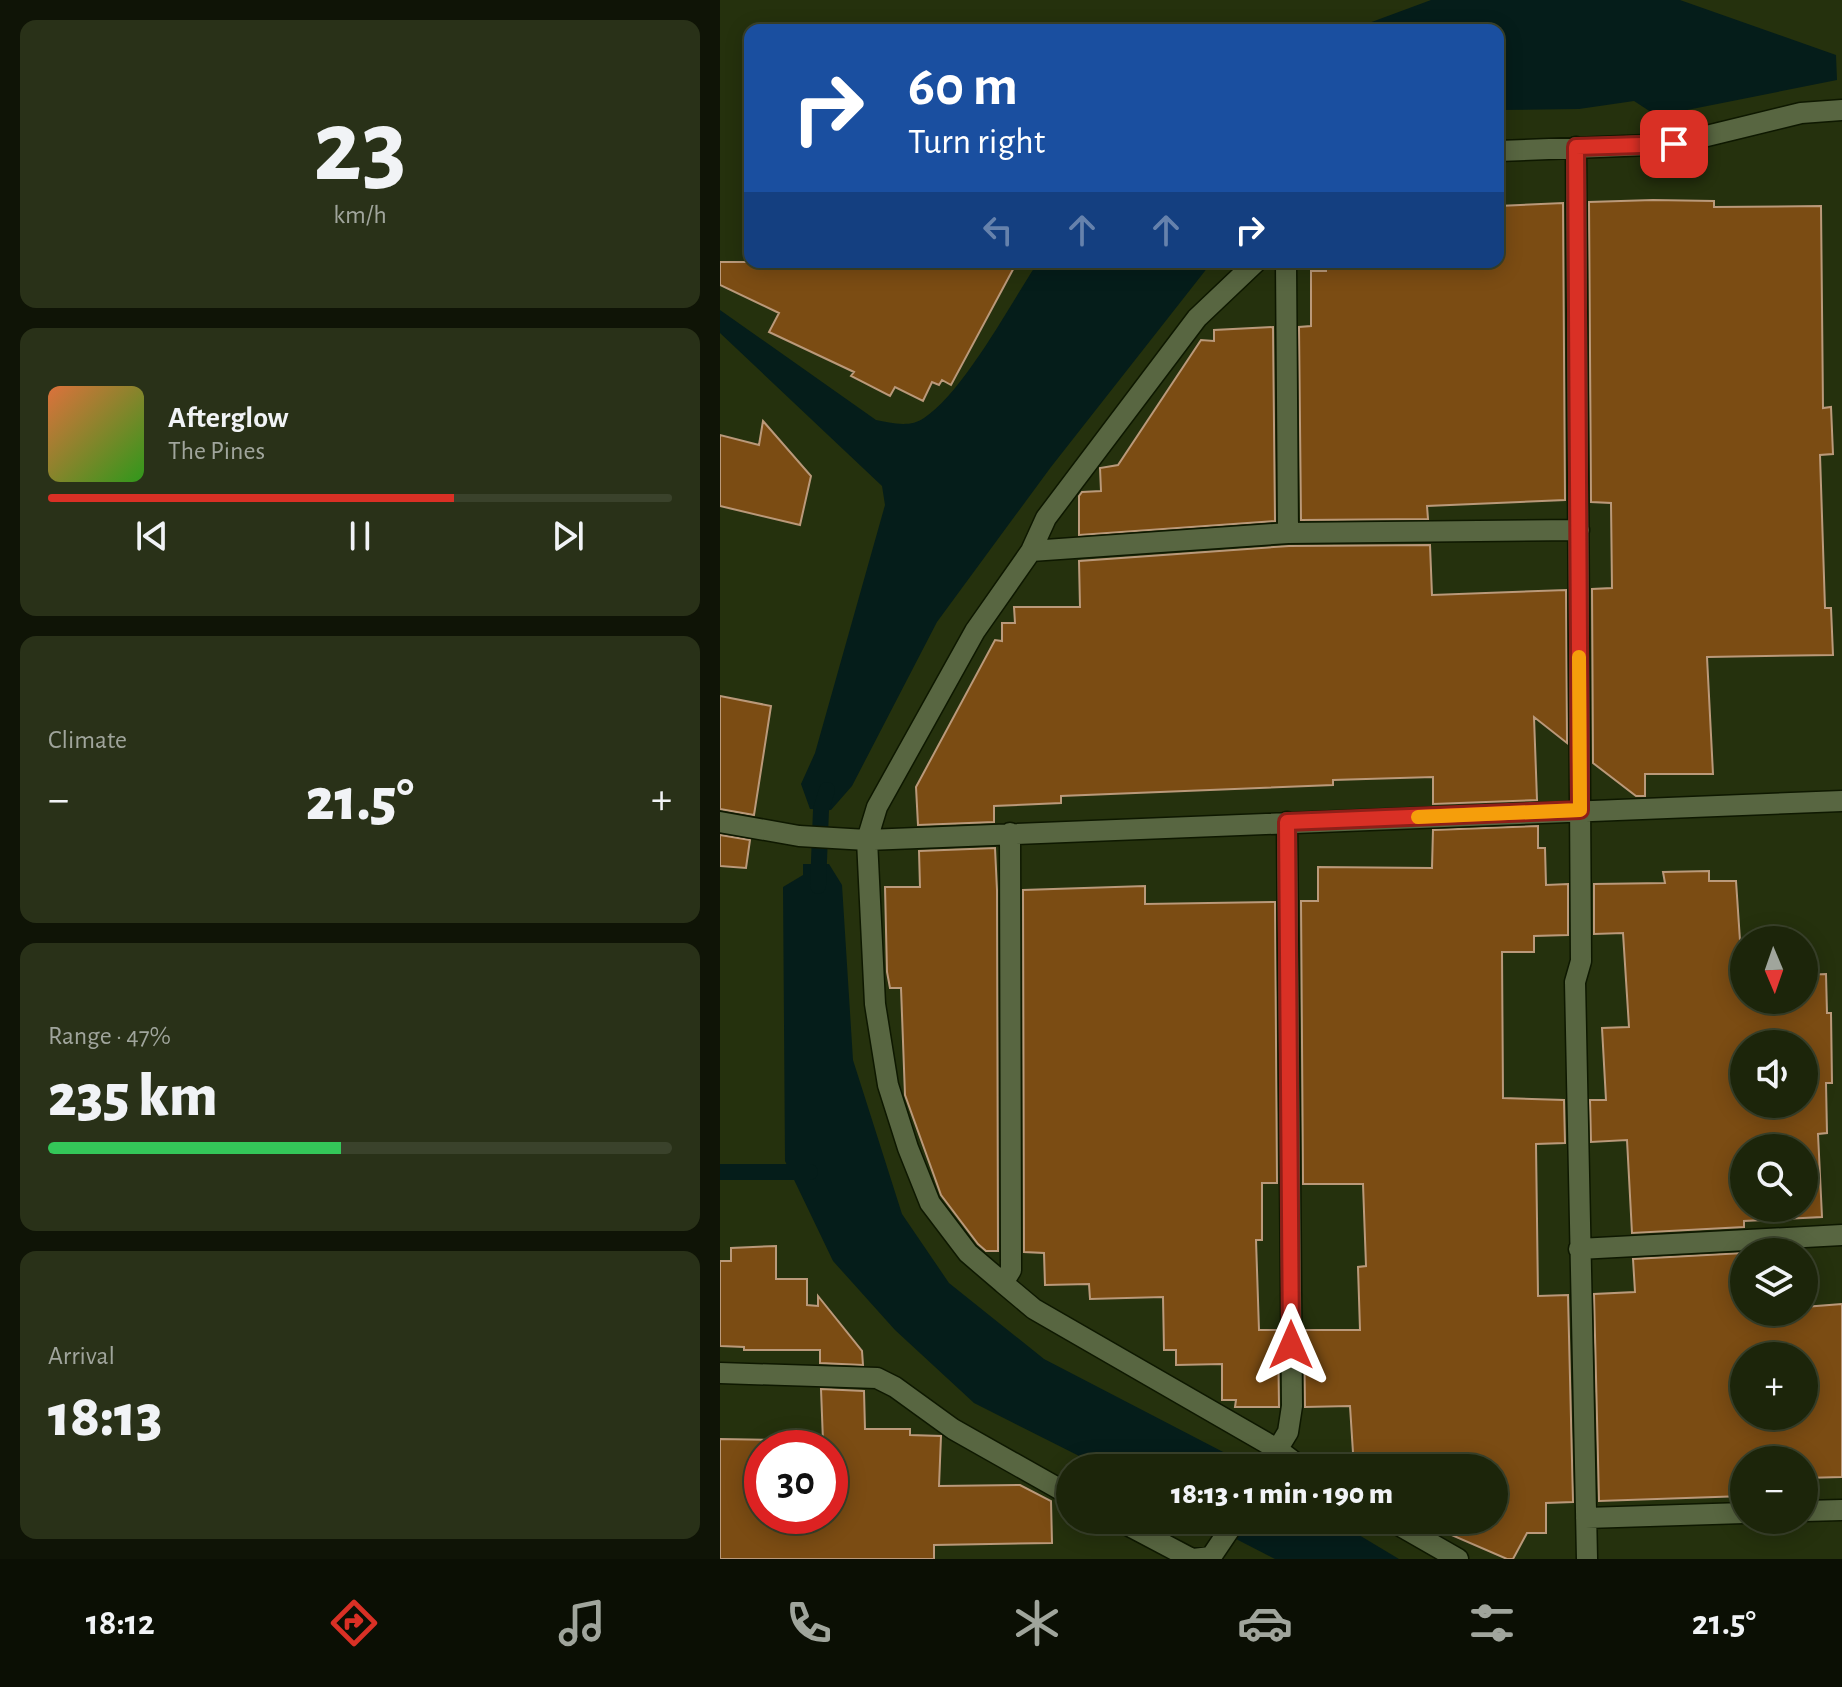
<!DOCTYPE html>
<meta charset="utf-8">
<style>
:root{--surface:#1c250a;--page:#293118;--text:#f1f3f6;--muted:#a0a59c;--line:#3a422b;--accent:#d93025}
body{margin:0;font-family:"Alegreya Sans",sans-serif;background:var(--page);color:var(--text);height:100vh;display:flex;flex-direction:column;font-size:30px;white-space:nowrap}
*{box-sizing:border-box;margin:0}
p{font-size:26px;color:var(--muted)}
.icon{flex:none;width:44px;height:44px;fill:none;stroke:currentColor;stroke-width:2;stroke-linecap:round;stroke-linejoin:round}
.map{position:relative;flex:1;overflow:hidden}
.drawer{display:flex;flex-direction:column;gap:20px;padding:20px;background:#0f1406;width:720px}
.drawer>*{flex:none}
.hud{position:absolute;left:24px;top:24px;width:760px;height:244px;border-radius:16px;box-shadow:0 4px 20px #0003,0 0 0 2px var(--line);background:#1a4fa0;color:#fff;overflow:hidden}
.needle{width:52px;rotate:178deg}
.tools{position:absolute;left:1010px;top:926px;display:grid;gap:16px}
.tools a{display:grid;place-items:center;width:88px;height:88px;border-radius:50%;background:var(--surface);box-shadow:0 4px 20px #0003,0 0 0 2px var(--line);font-size:40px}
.speed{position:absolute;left:24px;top:1430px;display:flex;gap:16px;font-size:40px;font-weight:700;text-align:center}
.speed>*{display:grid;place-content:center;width:104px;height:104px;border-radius:50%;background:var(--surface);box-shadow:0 4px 20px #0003,0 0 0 2px var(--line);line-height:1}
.speed .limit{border:12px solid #d22;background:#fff;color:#111}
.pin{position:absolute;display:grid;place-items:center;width:68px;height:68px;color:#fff;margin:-34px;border-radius:16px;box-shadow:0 4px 12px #0006}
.me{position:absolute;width:88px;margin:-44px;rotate:0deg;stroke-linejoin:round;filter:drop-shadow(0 0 6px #0008)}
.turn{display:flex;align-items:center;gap:28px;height:168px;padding:0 32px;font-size:36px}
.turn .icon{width:104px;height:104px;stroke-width:2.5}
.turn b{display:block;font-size:56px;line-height:68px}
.lanes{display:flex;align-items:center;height:76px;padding:0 32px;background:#0003;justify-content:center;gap:40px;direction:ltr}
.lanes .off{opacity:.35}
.big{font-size:60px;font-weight:800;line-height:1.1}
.drawer .widget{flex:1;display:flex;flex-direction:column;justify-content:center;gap:12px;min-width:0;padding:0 28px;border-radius:16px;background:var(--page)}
.drawer .dial{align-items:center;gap:0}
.dial b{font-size:104px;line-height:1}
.song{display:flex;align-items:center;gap:24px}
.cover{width:96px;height:96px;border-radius:12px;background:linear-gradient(135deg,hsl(20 70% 55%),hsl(110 70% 35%))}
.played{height:8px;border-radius:4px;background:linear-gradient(90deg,var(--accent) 65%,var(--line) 65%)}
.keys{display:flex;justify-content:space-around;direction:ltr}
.heat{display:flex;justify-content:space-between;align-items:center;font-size:44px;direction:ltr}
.charge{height:12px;border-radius:6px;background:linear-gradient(90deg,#34c759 47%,var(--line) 0)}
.trip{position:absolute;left:336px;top:1454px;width:452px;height:80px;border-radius:40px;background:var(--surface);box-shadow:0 4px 20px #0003,0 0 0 2px var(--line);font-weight:800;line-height:80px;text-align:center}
.tab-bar{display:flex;height:128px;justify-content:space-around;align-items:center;background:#0b0f04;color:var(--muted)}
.tab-bar .icon{width:56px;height:56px}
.tab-bar .on{color:var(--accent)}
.tab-bar b{font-size:36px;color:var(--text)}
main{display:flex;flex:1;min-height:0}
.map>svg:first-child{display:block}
</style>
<main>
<section class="drawer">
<div class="widget dial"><b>23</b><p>km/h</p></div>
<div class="widget">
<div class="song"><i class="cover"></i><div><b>Afterglow</b><p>The Pines</p></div></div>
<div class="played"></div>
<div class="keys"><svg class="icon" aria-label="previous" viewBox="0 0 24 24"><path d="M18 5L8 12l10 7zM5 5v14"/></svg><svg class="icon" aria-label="pause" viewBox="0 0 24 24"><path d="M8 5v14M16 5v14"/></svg><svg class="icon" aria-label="next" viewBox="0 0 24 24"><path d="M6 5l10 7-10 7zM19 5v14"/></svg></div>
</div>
<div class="widget"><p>Climate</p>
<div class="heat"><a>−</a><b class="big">21.5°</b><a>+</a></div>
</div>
<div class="widget"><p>Range · 47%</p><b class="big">235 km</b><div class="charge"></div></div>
<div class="widget"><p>Arrival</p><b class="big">18:13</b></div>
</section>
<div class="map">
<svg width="1122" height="1559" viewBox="0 0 1122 1559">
<rect width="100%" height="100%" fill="#25310d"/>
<path fill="#051d1a" d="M 711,0 L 960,0 L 1116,55 L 1117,80 L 937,116 L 914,101 L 859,109 L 778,110 L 778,30 L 630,30 Z
M 318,262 L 492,262 L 331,467 L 217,622 L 132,786 L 111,810 L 90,809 L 81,784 L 95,753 L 165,505 L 162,486 L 0,333 L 0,310 L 156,420 C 171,423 190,428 204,418 C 243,393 291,303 318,262 Z
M 83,864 L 109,864 L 122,885 L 133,1060 L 182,1214 L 229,1283 L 324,1359 L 534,1468 L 383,1468 L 254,1403 L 175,1330 L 113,1261 L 65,1161 L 63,887 L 83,875 Z
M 479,1520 L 614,1520 L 679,1559 L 555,1559 Z"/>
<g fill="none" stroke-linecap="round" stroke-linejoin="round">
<path stroke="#051d1a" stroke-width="16" d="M 98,886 L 101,810 L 107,790
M 0,1172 L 90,1172"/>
</g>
<path fill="#7b4c13" stroke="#ba997a" stroke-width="2" fill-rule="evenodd" d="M 933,200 L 994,201 L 994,207 L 1101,206 L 1103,408 L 1111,407 L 1113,454 L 1100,455 L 1105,608 L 1111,608 L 1113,655 L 987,657 L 993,774 L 925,774 L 925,796 L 916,796 L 873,763 L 872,589 L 892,588 L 891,503 L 871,502 L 869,202 Z
M 843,203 L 845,500 L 707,506 L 708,519 L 581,520 L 579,327 L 591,326 L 591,271 L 606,271 L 606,262 L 778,262 L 778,206 Z
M 0,262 L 297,262 L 231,385 L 222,380 L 219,385 L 212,382 L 203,401 L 175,387 L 170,396 L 131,376 L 134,372 L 49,332 L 59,313 L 0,285 Z
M 553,327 L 555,521 L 359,535 L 359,496 L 362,492 L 381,491 L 380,468 L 398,465 L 481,340 L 494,341 L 494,330 Z
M 43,421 L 91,476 L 80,525 L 0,506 L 0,435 L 39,445 Z
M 710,545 L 712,595 L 846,590 L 847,743 L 814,717 L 817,800 L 713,804 L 713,777 L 613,780 L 613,785 L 341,796 L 341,803 L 274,806 L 274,822 L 198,825 L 196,787 L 275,640 L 282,641 L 282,623 L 295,623 L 294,607 L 360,607 L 359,561 L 569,546 Z
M 0,696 L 51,706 L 34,815 L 0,809 Z
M 818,826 L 818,848 L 825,848 L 826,885 L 848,884 L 848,935 L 814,936 L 814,952 L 782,952 L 783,1098 L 844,1100 L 845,1143 L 816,1144 L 818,1296 L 848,1295 L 853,1502 L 826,1503 L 826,1533 L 807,1533 L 793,1559 L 787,1559 L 697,1520 L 774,1520 L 774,1468 L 634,1468 L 630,1406 L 585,1407 L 584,1330 L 640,1330 L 638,1267 L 646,1266 L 643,1184 L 583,1184 L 581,901 L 598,901 L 598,867 L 712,868 L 713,830 Z
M 0,835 L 30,840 L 26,868 L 0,866 Z
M 275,848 L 277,890 L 278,1251 L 266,1251 L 258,1244 L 221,1195 L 185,1095 L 181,988 L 170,988 L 167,972 L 165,887 L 200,887 L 199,851 Z
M 989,871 L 989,881 L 1016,881 L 1024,1000 L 1084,1000 L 1084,975 L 1106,974 L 1107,1013 L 1111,1013 L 1112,1083 L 1106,1083 L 1107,1133 L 1098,1134 L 1102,1217 L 1024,1221 L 1024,1227 L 912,1233 L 907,1140 L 871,1142 L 870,1100 L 886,1100 L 882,1028 L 909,1027 L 903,933 L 874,934 L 874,884 L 945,883 L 943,872 ZM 1024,1044 L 1084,1044 L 1084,1104 L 1024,1104 ZM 1024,1148 L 1084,1148 L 1084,1208 L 1024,1208 Z
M 425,886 L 425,904 L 555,902 L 557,1183 L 542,1183 L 542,1240 L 536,1240 L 539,1330 L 558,1330 L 559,1407 L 515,1407 L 516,1400 L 502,1400 L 502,1364 L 456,1365 L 456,1350 L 444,1350 L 443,1297 L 370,1299 L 369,1284 L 325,1285 L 324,1253 L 304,1252 L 303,890 Z
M 56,1246 L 56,1279 L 87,1279 L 87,1305 L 98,1306 L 98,1296 L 142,1351 L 143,1365 L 100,1363 L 100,1350 L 24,1350 L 24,1347 L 0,1346 L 0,1261 L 11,1261 L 11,1248 Z
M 1024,1253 L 1024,1312 L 1084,1312 L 1084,1307 L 1122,1304 L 1122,1477 L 1084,1478 L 1084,1460 L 1024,1460 L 1024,1496 L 879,1501 L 874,1294 L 915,1292 L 913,1259 ZM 1024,1356 L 1084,1356 L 1084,1416 L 1024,1416 Z
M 101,1389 L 144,1391 L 145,1429 L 190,1429 L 190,1435 L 221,1436 L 219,1486 L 300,1485 L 331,1501 L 332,1543 L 214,1545 L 214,1559 L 0,1559 L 0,1439 L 103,1441 ZM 42,1448 L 110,1448 L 110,1516 L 42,1516 Z"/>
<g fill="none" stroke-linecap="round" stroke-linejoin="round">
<g stroke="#0e1800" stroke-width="23">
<path id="minor" d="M 856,147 L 861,961 L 855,982 L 867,1559
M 778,151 L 954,144 L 1081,113 L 1122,110
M 566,262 L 568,533
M 311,551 L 568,533 L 859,530
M 0,822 L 79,836 L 147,840 L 1122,801
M 290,833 L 291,1270 L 283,1283 L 314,1309 L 557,1449 L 582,1468
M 859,1249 L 1122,1235
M 283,1283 L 248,1253 L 210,1203 L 188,1148 L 168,1085 L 155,1004 L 147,840 L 157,807 L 255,631 L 311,551 L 326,518 L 477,318 L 536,262
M 0,1373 L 157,1378 L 175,1387 L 233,1429 L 350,1495
M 546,1468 L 568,1432 L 572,1406 L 567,822
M 1084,1511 L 1122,1510
M 866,1518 L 1024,1513
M 398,1520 L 472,1559
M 670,1520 L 738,1559
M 473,1559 L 491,1557 L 516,1520"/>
</g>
<use href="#minor" stroke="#586641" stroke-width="20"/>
</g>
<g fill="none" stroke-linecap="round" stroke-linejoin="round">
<g stroke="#8d1f18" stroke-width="20">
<path id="route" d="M 571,1345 L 567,822 L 860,810 L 856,147 L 954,144"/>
</g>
<use href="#route" stroke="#d93025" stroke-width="14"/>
<path stroke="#f59e0b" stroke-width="14" d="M 698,817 L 860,810 L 859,657"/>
</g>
</svg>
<div class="tools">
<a><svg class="needle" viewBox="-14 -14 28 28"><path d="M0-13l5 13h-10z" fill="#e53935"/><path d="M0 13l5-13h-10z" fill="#a0a59c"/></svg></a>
<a><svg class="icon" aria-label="sound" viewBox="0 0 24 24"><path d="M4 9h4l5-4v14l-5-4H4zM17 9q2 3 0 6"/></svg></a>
<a><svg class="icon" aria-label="search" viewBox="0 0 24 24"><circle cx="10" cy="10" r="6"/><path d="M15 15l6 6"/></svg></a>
<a><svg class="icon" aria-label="layers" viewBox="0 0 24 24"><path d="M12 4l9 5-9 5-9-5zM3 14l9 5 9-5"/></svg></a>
<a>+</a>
<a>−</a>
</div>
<div class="speed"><div class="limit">30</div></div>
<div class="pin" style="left:954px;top:144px;background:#d93025"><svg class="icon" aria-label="arrive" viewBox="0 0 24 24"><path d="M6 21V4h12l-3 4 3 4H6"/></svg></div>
<svg class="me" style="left:571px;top:1345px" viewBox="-20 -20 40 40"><path d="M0-17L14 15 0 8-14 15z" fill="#d93025" stroke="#fff" stroke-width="4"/></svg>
<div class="trip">18:13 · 1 min · 190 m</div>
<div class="hud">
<div class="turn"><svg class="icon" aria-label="right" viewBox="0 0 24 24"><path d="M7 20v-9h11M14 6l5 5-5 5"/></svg><div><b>60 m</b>Turn right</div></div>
<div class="lanes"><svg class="icon off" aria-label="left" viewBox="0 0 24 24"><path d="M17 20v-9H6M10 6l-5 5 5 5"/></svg><svg class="icon off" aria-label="ahead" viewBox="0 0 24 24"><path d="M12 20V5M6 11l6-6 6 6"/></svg><svg class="icon off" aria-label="ahead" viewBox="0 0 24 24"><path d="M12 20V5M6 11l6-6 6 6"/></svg><svg class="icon" aria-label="right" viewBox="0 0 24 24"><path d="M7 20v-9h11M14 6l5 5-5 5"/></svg></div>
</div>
</div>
</main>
<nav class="tab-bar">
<b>18:12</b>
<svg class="icon on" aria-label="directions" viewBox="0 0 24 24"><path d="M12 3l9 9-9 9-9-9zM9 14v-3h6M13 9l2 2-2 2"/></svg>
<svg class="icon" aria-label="music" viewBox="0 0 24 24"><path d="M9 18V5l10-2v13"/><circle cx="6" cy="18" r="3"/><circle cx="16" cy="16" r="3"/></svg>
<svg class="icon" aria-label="phone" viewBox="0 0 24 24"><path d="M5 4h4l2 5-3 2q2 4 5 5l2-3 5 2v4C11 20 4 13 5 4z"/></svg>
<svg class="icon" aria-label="climate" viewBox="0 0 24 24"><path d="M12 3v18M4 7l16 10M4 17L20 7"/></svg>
<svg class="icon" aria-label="car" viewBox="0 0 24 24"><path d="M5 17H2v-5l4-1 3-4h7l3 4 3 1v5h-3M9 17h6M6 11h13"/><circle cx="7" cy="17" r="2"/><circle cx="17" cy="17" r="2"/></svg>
<svg class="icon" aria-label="filters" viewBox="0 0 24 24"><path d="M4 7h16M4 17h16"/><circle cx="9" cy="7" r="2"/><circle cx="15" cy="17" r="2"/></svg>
<b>21.5°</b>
</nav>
